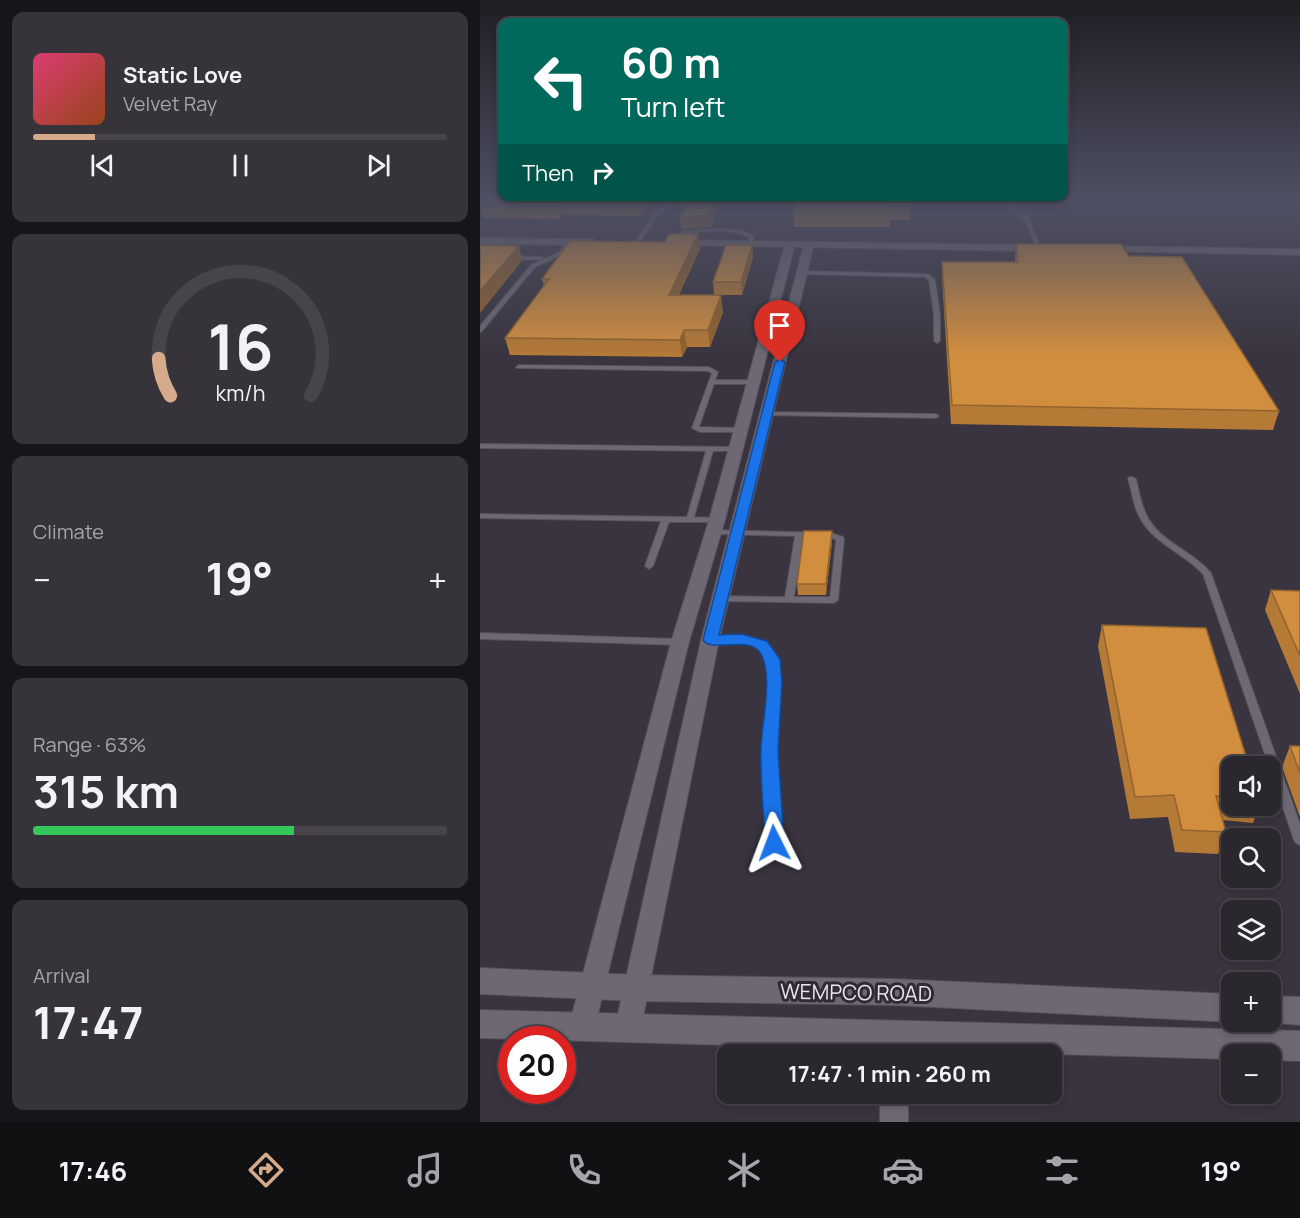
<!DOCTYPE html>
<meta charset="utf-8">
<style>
:root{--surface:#2b272f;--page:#37333b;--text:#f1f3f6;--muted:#a6a5aa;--line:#47444b;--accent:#d6ab8b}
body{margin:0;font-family:Manrope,sans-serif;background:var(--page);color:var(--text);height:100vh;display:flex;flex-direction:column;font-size:22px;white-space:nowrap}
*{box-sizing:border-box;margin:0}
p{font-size:20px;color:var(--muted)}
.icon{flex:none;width:33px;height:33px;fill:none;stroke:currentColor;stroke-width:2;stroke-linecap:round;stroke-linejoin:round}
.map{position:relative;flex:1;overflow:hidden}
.details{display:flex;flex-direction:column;gap:12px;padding:12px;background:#18151a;width:480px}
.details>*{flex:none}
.top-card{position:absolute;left:18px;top:18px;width:570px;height:183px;border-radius:12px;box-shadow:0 3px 9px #0003,0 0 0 2px var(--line);background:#00695c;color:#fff;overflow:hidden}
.buttons{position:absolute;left:741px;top:756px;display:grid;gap:12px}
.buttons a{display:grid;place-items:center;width:60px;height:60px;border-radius:12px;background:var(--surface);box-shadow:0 3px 9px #0003,0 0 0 2px var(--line);font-size:30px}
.speed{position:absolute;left:18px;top:1026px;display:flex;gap:12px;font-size:30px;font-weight:700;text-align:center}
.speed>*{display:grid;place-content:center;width:78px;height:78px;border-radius:50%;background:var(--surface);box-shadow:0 3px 9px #0003,0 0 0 2px var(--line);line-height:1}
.speed .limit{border:9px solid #d22;background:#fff;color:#111}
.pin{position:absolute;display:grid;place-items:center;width:51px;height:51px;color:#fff;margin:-62px -26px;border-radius:50% 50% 50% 0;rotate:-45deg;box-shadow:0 0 6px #0007}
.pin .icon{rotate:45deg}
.me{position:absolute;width:66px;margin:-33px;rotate:357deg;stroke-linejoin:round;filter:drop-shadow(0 0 4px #0008)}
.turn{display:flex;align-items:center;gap:21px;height:126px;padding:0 24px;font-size:27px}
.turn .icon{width:78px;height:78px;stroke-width:2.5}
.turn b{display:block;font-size:42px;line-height:51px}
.then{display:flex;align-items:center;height:57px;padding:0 24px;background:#0003;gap:12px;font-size:22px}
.big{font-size:45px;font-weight:700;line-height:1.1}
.details .tile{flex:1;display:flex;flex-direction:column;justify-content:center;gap:9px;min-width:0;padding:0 21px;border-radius:12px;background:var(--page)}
.details .dial{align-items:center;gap:0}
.dial svg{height:156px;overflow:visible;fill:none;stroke:var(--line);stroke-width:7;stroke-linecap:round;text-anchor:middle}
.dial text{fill:var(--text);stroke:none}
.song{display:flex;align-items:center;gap:18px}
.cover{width:72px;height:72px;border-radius:9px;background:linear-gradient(135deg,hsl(340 70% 55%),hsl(20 70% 35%))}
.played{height:6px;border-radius:3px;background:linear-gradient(90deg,var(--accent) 15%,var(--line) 15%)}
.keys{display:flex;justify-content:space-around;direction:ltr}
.heat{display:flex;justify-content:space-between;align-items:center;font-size:33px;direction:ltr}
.charge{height:9px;border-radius:4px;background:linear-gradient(90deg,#34c759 63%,var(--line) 0)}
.trip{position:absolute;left:237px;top:1044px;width:345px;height:60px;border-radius:12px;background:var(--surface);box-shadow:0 3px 9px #0003,0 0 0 2px var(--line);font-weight:700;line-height:60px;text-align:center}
.tab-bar{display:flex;height:96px;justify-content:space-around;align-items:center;background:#111013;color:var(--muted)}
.tab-bar .icon{width:42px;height:42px}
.tab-bar .on{color:var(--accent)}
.tab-bar b{font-size:27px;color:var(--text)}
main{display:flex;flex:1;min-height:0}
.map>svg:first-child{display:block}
</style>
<main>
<section class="details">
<div class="tile">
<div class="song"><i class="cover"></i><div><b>Static Love</b><p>Velvet Ray</p></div></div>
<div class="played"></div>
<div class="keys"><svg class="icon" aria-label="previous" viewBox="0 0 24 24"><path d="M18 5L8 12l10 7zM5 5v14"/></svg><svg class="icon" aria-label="pause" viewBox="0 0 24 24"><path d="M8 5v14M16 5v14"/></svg><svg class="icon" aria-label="next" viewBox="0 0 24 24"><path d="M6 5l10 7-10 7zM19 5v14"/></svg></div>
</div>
<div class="tile dial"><svg viewBox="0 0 100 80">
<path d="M14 69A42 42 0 1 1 86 69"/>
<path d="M14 69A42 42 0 0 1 8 50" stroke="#d6ab8b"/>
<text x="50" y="56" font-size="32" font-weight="700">16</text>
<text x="50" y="72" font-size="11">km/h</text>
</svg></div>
<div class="tile"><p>Climate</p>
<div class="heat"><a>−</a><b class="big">19°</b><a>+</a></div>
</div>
<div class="tile"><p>Range · 63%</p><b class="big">315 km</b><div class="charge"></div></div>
<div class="tile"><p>Arrival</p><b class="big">17:47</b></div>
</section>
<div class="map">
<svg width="820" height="1122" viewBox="0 0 820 1122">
<rect width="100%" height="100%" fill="#39343f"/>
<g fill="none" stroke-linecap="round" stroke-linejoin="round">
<g stroke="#545058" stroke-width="2">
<path id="service" d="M 190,200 L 194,200 L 179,215 L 158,244 L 154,244 L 154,243 L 175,213 Z
M 520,200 L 524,200 L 548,217 L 561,248 L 561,249 L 557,248 L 544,219 Z
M 228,229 C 243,229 261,228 274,236 L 272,244 L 270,245 L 268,244 L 269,237 C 251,228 224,232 204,233 L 199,237 L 198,242 L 194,241 L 195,235 L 203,231 Z
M 86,243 L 90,244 L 82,255 L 55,267 L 2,331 L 0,332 L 0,326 L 51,265 L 61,260 L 30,259 L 27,257 L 28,256 L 62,257 L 64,259 L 78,253 Z
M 322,271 L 448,274 L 455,280 L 460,314 L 460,341 L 457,343 L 454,341 L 454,314 L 449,281 L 445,277 L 320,274 L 319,273 Z
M 39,365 L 229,367 L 238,372 L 235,380 L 275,380 L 278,382 L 275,384 L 234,384 L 219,427 L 260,428 L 263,430 L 260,432 L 220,432 L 212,428 L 232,373 L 228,371 L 37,368 L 36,367 Z
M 286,412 L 456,414 L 459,416 L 456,418 L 284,415 L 284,413 Z
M 0,444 L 255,447 L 259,449 L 255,451 L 233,451 L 214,517 L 237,518 L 241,520 L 240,522 L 189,522 L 173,566 L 169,569 L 165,566 L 181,521 L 0,518 L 0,514 L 207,517 L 226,451 L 0,448 Z
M 649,477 L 652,477 L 656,479 C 659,491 661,505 667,516 C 680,542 713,551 731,573 L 820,824 L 820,845 L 816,843 L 814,840 L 790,770 L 790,766 L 789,766 L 723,574 C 704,553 672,543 659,516 C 653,505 652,491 648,479 Z
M 230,530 L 351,533 L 363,537 L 364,539 L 358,600 L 354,603 L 238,601 L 237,599 L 241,596 L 305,597 L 315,536 L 233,534 L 230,534 L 229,532 ZM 323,537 L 350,537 L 356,540 L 350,597 L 314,597 Z
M 0,633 L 200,639 L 203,640 L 205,642 L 203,644 L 200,645 L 0,639 Z
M 253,636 C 266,636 283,637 291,649 C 309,675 295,720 294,750 C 293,781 298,812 300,843 L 298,846 L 294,848 L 290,846 L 288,843 C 287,812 283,782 284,751 C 285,726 299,672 283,651 C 272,637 246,642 230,643 L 227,642 L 225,640 L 227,638 L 230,637 Z"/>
</g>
<g stroke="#545058" stroke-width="2">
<path id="minor" d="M 310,241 L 315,244 L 245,520 L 209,642 L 115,1026 L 111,1035 L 102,1039 L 93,1035 L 89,1026 L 191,642 L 229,520 L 305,244 Z
M 329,241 L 334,244 L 239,640 L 161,1027 L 157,1036 L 148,1040 L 139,1036 L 135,1027 L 221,640 L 324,244 Z
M 400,1094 L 428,1094 L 428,1122 L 400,1122 Z"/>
</g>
<g stroke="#545058" stroke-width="2">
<path id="tertiary" d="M 0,238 L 113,239 L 118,242 L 113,245 L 0,244 Z
M 195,240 L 560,245 L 565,248 L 560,251 L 191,245 L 190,243 Z
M 621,246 L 820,249 L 820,255 L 617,251 L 616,249 Z
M 0,968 L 157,975 L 413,979 L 752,994 L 753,1022 L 413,1005 L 157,1001 L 0,994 Z
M 790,996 L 820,997 L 820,1025 L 784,1022 L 790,1022 Z
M 0,1010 L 820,1031 L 820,1061 L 790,1060 L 790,1054 L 752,1054 L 752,1059 L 0,1038 Z"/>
</g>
<use href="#service" fill="#6d6874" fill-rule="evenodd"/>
<use href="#minor" fill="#6d6874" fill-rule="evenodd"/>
<use href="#tertiary" fill="#6d6874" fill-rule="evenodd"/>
</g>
<path fill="#b57a36" d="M 171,200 L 160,216 L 84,215 L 80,219 L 4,218 L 0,204 Z
M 430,200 L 430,220 L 410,220 L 410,227 L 314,227 L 314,212 Z
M 536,244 L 649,256 L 799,411 L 793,430 L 471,424 L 462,278 L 462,262 L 535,262 Z
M 272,245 L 273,257 L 262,295 L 234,295 L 233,282 Z
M 220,249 L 199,295 L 243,312 L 230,347 L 207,347 L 202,357 L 30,355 L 25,338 L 64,286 L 62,279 Z
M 352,531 L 352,542 L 346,595 L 318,595 L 317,584 Z
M 791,590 L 820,591 L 820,694 L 785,610 Z
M 622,625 L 752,766 L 752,806 L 779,806 L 773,823 L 742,820 L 746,832 L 738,854 L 695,852 L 688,817 L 650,819 L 618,646 Z
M 810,746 L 820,746 L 820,817 L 802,767 Z"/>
<path fill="#93632c" d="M 160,200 L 171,200 L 160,216 L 158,203 Z
M 81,202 L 84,215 L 80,219 L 77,206 Z
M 234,205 L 235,216 L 231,227 L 201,229 L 200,218 Z
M 218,234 L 220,249 L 191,311 L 189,295 Z
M 272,245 L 273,257 L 262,295 L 261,282 Z
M 39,246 L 42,261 L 0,313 L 0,291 Z
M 241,295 L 243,312 L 230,347 L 228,330 Z
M 204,330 L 207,347 L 202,357 L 200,340 Z
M 352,531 L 352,542 L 346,595 L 346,584 Z"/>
<path fill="#d28e3f" stroke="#93632c" stroke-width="1.5" d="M 6,200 L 160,200 L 158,203 L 81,202 L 77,206 L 0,204 Z
M 317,200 L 430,200 L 430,206 L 410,205 L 410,212 L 314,212 Z
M 207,204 L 234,205 L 229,215 L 200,218 Z
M 189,234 L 218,234 L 189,295 L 241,295 L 228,330 L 204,330 L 200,340 L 25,338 L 69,279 L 62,279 L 90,241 L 185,242 Z
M 536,244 L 641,244 L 649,256 L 702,257 L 799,411 L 472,405 L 462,262 L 538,262 Z
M 0,245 L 39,246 L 0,291 Z
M 246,245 L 272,245 L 261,282 L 233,282 Z
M 324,531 L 352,531 L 346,584 L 317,584 Z
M 791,590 L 820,591 L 820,656 Z
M 622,625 L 726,628 L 769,766 L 752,766 L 752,798 L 736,796 L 746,832 L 702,830 L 694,795 L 655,797 Z
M 810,746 L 820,746 L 820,773 Z"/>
<linearGradient id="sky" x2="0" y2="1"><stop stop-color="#1f1d23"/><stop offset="0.56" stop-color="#4e5063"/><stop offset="1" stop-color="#4e5063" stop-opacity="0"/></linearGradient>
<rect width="820" height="357" fill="url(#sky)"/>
<path fill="#1a73e8" stroke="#114b97" stroke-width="1.5" d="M 300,359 L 305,362 L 239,635 L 261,634 L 287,641 L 300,659 L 302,682 L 298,750 L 304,843 L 301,848 L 294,850 L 288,848 L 285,843 C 284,812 280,781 281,750 C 281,724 295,672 279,651 C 266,636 232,653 223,640 L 295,362 Z"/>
<g text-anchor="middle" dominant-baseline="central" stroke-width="6" stroke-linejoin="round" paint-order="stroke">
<g font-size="21" fill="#e7e4eb" stroke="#2f2a34">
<text transform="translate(376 992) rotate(1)">WEMPCO ROAD</text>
</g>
</g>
</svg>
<div class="buttons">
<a><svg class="icon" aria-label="sound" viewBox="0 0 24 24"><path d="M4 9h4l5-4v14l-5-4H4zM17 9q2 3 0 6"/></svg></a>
<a><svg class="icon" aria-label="search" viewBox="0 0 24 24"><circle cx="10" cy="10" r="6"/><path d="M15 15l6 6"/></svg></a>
<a><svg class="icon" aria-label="layers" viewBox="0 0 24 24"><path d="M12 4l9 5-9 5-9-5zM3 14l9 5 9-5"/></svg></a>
<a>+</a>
<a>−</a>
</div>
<div class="speed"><div class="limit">20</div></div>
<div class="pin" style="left:300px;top:362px;background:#d93025"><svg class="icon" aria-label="arrive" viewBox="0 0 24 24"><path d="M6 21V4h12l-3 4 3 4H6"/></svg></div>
<svg class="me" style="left:294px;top:843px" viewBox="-20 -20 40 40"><path d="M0-17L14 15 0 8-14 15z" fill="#1a73e8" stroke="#fff" stroke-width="4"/></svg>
<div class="trip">17:47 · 1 min · 260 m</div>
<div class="top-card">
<div class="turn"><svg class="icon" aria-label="left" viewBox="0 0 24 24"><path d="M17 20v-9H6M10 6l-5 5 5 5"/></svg><div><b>60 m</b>Turn left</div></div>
<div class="then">Then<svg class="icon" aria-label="right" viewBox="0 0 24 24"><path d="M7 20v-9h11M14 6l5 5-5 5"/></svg></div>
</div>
</div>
</main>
<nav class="tab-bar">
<b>17:46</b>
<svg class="icon on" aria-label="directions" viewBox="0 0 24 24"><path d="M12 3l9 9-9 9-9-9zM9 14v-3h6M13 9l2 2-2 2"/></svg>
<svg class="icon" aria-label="music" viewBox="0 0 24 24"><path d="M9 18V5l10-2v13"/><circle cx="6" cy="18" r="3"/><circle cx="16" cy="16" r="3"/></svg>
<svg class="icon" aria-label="phone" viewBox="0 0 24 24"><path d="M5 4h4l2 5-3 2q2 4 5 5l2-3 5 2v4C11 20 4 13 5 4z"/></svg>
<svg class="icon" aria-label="climate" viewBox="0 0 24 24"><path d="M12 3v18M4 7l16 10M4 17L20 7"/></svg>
<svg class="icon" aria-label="car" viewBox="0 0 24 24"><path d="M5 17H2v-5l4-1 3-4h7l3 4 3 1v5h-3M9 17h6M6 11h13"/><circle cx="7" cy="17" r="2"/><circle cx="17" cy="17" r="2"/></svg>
<svg class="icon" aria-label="filters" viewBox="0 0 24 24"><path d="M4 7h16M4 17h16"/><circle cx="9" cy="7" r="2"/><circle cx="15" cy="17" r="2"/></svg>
<b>19°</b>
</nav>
